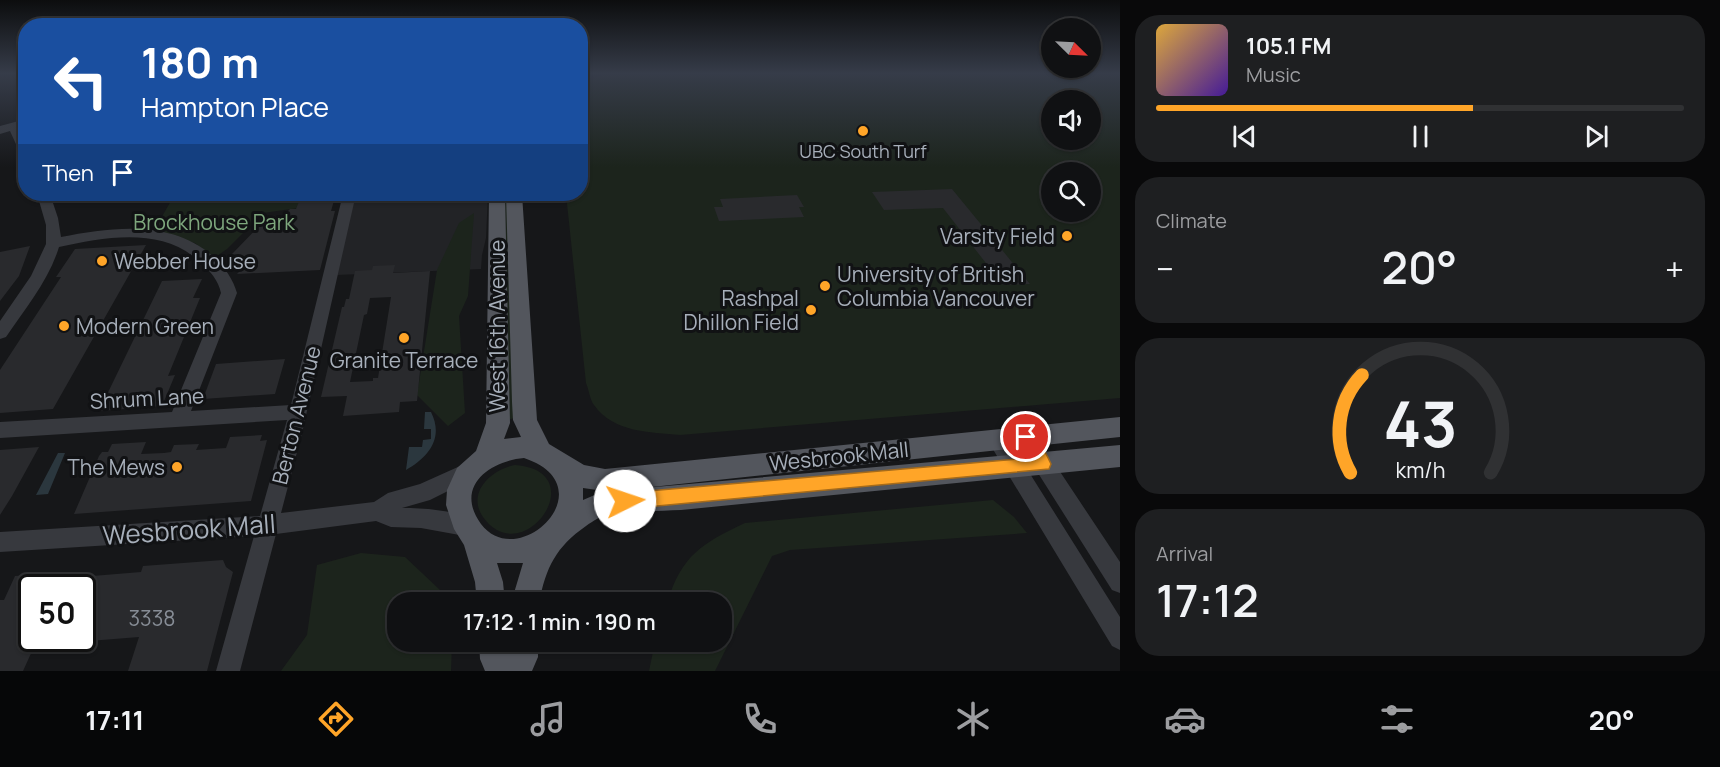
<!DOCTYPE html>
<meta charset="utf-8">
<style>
:root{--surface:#101113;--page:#1e1f21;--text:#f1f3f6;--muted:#9c9da0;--line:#303133;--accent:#ffa528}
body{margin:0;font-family:Manrope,sans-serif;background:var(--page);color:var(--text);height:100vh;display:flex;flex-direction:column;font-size:22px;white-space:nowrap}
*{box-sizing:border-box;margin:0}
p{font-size:20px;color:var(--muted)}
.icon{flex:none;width:33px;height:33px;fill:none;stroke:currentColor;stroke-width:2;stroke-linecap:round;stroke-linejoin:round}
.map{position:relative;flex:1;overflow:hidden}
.sheet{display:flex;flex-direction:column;gap:15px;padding:15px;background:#09090a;width:600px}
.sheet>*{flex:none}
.banner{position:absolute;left:18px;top:18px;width:570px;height:183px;border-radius:24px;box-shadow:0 2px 4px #0004,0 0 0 2px var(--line);background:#1a4fa0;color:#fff;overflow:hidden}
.needle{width:39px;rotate:114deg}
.tools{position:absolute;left:1041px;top:18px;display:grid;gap:12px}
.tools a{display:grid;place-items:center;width:60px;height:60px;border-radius:50%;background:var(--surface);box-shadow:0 2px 4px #0004,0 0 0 2px var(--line);font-size:30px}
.speed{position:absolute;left:18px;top:574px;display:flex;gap:12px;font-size:30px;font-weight:700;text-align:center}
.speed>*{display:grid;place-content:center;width:78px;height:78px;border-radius:50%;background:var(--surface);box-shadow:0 2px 4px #0004,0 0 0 2px var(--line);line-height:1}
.speed .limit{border:3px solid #111;border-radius:9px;background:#fff;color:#111}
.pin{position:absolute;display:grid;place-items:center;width:51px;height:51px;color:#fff;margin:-26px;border:3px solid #fff;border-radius:50%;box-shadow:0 2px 6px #0007}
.me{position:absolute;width:66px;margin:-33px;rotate:86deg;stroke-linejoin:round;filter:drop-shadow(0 0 4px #0008)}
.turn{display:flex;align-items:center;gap:21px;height:126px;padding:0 24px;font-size:27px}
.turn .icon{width:78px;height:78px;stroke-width:2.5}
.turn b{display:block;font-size:42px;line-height:51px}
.then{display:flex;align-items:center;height:57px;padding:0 24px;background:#0003;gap:12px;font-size:22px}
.big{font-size:45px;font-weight:600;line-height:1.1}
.sheet .card{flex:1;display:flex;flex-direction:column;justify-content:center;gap:9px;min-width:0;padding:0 21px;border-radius:24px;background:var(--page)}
.sheet .dial{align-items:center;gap:0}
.dial svg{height:156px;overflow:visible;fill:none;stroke:var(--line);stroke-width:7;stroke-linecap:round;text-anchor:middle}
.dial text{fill:var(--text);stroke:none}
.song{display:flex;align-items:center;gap:18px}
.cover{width:72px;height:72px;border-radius:9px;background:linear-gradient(135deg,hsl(40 70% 55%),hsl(260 70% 35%))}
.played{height:6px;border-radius:3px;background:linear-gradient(90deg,var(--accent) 60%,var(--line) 60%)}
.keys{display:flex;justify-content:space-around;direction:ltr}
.heat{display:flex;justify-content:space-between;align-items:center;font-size:33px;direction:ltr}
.trip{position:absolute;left:387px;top:592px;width:345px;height:60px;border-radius:24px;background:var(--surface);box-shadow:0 2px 4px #0004,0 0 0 2px var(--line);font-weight:600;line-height:60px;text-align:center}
.tab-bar{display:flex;height:96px;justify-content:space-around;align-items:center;background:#060708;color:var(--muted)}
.tab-bar .icon{width:42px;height:42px}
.tab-bar .active{color:var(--accent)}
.tab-bar b{font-size:27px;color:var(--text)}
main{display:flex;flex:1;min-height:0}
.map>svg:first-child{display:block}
</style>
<main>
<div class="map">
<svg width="1120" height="671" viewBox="0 0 1120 671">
<rect width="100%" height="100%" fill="#161719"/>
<path fill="#222326" d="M 350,194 L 488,194 L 486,238 L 482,255 L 481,269 L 336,275 L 335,256 Z"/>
<path fill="#1c241c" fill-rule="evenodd" d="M 608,73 L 1120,73 L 1120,398 L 680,435 C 650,432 614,433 594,405 C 590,400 589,390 586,383 L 566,194 L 580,194 L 581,84 ZM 1052,100 L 1090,100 L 1090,140 L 1052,140 ZM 1052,172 L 1090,172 L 1090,212 L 1052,212 Z
M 175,194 L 346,194 L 341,202 L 263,213 L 227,249 L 214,258 L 195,243 L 153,232 Z
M 505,203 L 508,203 L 514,418 L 508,420 Z
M 474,213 L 468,296 L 459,316 L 465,413 L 448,426 L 417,395 L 437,270 L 459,223 Z
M 515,465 C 595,471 523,573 483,517 C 466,492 492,469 515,465 Z
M 993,500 L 1014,517 L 1027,533 L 790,550 L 772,556 L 715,671 L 649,671 L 655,642 L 722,642 L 722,603 L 667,603 C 682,555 701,544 745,523 Z
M 361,553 L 405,557 L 440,590 L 444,603 L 398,603 L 398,642 L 452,642 L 451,671 L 281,671 L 307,635 L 317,565 Z"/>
<path fill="#2b373e" d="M 425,412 L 431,412 C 444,438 429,457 406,470 L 409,447 L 422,447 L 423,440 L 431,439 L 431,429 L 424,429 Z
M 58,453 L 65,453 L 48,494 L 36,495 Z"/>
<path fill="#292a2d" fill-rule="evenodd" d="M 952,189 L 1030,284 L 1003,285 L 943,208 L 884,210 L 872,192 Z
M 302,194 L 336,194 L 331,211 L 335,211 L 320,270 L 237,274 L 252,258 L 232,254 L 270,215 L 282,217 L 290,209 L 296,209 Z
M 797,195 L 804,207 L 799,207 L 804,217 L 719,221 L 714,207 L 723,207 L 720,199 Z
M 146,245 L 53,409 L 0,413 L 0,370 L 61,277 L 56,277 L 75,249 Z
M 30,246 L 19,276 L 0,301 L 0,252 Z
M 395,265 L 393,273 L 430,271 L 417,401 L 400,402 L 399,412 L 343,416 L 347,396 L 321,397 L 342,307 L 344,307 L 346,299 L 349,299 L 355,271 L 372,270 L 373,266 ZM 391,297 L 378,378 L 373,378 L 373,381 L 350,382 L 364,315 L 367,314 L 370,298 Z
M 202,279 L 193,298 L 200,298 L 168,376 L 175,375 L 162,406 L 99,411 L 162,281 Z
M 285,359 L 275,394 L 203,399 L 216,364 Z
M 262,435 L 260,441 L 267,440 L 251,501 L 74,514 L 99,456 L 102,452 L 108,452 L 112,444 L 146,442 L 141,454 L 164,453 L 171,452 L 174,445 L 199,444 L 196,450 L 226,448 L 230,437 Z
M 39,447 L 12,496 L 0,515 L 0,450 Z
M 223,560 L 226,567 L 233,572 L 207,671 L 128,671 L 139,637 L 89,641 L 92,633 L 82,634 L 82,588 L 32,588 L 30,649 L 33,649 L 23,671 L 0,671 L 0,600 L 4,600 L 15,576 L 71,572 L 68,578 L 141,572 L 143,566 Z"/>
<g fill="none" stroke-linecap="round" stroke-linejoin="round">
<path fill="#37393e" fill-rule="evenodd" d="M 26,119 L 26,126 L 20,127 L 26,138 L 26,157 L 20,153 L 10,131 L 0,134 L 0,126 Z
M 37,194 L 50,194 L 58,218 L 61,237 C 114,227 172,219 215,258 C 225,268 233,279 237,293 L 191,411 L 291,405 L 343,194 L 356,194 L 302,433 L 281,513 L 374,502 L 388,493 L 420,484 L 469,462 L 476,465 L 479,471 L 476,477 L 430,500 L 402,508 C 425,508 451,510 472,519 L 475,526 L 472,533 L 465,536 L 421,528 L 391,527 L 376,521 L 276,534 L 240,671 L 216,671 L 254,536 L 0,552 L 0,532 L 260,516 L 287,420 L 0,438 L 0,422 L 172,412 L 221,293 C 218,280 211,272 201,263 C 163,226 106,237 59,247 C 49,280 25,309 6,337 L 0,339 L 0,321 L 31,276 L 46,244 L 46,225 Z
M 1026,429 L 1033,431 L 1120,562 L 1120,593 L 1112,590 L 1019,443 L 1017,437 L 1019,431 Z
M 998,432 L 1005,434 L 1120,617 L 1120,650 L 1112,646 L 991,446 L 989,440 L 991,434 Z"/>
<path fill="#53565d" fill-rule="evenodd" d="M 489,194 L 505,194 L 510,423 L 504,439 L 521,437 L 513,420 L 512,402 L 506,194 L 522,194 L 537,420 L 549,444 L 584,465 L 605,469 L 1120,417 L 1120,437 L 633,489 L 1120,445 L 1120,467 L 681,510 C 658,511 634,511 611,514 C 602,515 593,521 586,526 C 556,547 546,567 539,603 L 511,603 L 523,563 L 497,563 L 503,582 L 505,603 L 477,603 L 475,582 L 464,545 L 454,529 L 446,505 L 447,490 L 457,468 L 476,451 L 486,423 ZM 524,458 C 608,486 519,574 481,524 C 454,487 489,461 524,458 ZM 583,488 L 604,491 L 583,500 Z
M 479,642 L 538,642 L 538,657 L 532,671 L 485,671 L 480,659 Z"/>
</g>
<linearGradient id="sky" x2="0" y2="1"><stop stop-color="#0c0d0e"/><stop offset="0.44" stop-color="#363c49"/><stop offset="1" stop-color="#363c49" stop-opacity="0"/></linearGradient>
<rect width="1120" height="167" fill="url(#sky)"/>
<path fill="#ffa528" stroke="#a66b1a" stroke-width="1.5" d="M 1026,431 C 1037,435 1046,453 1051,464 L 1049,469 L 625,509 L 619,507 L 617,501 L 619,495 L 625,493 L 1030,458 L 1018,437 L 1020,433 Z"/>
<g fill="#ffa528" stroke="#111214" stroke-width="2">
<circle cx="863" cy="131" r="6"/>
<circle cx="1067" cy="236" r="6"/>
<circle cx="102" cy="261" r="6"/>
<circle cx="825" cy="286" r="6"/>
<circle cx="811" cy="310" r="6"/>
<circle cx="64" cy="326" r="6"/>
<circle cx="404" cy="338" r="6"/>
<circle cx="177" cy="467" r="6"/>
</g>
<g text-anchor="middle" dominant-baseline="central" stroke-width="6" stroke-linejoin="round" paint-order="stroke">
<g font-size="18" fill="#a7afba" stroke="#111214">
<text x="863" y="151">UBC South Turf</text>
</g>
<g font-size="21" fill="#7ea77d" stroke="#111214">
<text x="214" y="222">Brockhouse Park</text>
</g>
<g font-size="21" fill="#a7afba" stroke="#111214" text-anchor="end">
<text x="1055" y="236">Varsity Field</text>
<text x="114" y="261" text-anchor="start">Webber House</text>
<text x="837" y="274" text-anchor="start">University of British<tspan x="837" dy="24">Columbia Vancouver</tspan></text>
<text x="799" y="298">Rashpal<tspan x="799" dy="24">Dhillon Field</tspan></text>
<text x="76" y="326" text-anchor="start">Modern Green</text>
<text x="404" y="360" text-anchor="middle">Granite Terrace</text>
<text x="165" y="467">The Mews</text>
</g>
<g font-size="21" fill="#a7afba" stroke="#111214">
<text transform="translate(497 326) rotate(-90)">West 16th Avenue</text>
<text transform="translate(147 398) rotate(-3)">Shrum Lane</text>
<text transform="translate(296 415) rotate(-76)">Berton Avenue</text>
<text transform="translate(839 456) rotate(-6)">Wesbrook Mall</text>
</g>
<g font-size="21" fill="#878d96">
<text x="152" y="618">3338</text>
</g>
<g font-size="26" fill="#a7afba" stroke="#111214">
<text transform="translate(189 529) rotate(-4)">Wesbrook Mall</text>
</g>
</g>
</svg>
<div class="tools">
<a><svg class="needle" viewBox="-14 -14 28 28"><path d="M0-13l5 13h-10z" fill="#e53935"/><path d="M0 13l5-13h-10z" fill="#9c9da0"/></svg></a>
<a><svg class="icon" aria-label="sound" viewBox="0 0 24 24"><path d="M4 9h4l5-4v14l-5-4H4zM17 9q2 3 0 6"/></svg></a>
<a><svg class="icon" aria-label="search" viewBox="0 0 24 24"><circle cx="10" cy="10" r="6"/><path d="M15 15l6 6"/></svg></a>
</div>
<div class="speed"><div class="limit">50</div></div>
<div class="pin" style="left:1026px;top:437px;background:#d93025"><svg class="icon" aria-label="arrive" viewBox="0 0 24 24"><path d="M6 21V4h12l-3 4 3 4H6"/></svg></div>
<svg class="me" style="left:625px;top:501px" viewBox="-20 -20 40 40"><circle r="19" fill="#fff"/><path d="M0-13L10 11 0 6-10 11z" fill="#ffa528"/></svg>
<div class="trip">17:12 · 1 min · 190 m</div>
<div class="banner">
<div class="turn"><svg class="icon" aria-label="left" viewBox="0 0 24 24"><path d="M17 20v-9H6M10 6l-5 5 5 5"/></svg><div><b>180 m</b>Hampton Place</div></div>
<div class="then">Then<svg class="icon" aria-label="arrive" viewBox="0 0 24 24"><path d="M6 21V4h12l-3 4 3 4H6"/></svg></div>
</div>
</div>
<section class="sheet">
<div class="card">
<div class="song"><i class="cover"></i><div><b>105.1 FM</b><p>Music</p></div></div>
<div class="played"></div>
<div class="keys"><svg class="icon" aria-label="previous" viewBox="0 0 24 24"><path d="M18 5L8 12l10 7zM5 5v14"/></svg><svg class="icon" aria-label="pause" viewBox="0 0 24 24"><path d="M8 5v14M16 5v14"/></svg><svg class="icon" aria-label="next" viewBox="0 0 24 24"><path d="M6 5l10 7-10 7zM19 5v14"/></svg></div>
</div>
<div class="card"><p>Climate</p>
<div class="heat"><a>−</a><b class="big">20°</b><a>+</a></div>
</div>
<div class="card dial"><svg viewBox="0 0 100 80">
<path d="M14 69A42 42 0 1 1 86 69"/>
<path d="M14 69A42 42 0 0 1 20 19" stroke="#ffa528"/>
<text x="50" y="56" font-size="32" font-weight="700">43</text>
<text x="50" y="72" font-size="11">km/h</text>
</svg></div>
<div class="card"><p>Arrival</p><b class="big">17:12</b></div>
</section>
</main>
<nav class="tab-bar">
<b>17:11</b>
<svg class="icon active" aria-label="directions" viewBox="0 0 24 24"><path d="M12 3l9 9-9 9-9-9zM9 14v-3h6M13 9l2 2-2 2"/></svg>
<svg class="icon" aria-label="music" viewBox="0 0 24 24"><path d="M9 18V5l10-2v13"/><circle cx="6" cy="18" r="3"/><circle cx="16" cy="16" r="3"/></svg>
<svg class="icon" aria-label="phone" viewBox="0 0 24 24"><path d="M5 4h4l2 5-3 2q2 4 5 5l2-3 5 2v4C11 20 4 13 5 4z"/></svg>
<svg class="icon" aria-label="climate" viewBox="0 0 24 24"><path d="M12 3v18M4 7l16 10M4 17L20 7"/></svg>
<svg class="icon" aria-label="car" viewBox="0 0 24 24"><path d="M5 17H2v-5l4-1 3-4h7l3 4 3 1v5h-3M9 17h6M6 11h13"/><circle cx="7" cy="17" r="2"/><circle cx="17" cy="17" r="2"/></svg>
<svg class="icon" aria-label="filters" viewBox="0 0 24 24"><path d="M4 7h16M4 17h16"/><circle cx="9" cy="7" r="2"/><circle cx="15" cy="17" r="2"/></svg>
<b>20°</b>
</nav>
